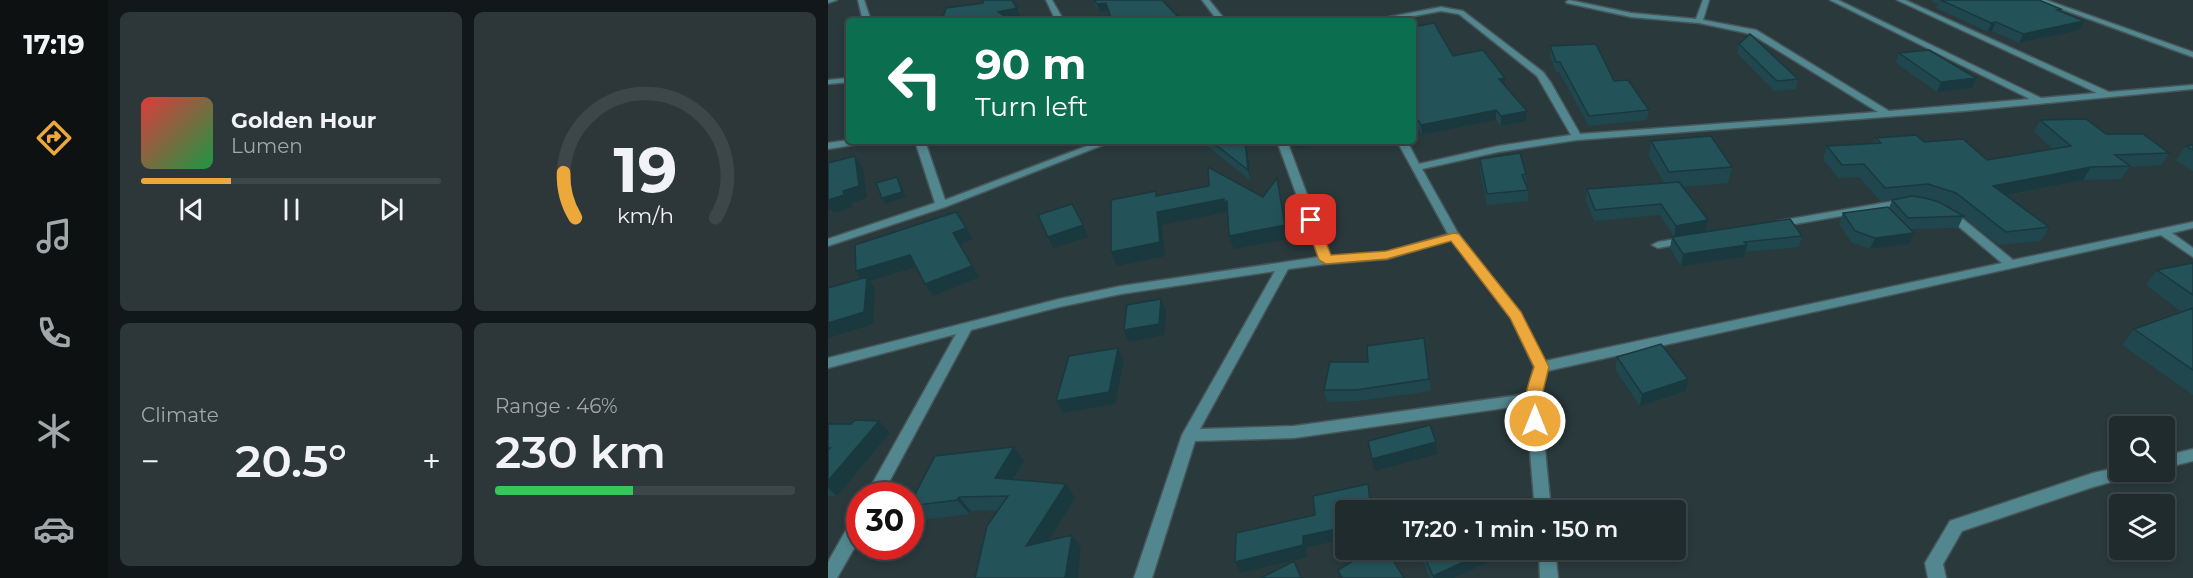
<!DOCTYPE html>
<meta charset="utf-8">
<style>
:root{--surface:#202b2d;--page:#2d3739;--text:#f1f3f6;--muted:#a2a7aa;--line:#3d4749;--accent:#eda83b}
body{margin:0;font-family:Montserrat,sans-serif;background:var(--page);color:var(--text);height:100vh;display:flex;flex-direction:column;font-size:22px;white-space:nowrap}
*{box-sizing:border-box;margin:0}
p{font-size:20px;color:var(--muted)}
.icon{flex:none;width:33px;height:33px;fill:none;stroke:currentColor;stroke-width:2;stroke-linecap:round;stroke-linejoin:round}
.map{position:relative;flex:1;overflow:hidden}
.panel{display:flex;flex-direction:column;gap:12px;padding:12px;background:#121819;width:720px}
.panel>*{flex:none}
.guide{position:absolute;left:18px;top:18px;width:570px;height:126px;border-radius:6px;box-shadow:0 3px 9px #0003,0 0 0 2px var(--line);background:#0b6e4f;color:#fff;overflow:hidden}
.fabs{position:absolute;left:1281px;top:416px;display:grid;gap:12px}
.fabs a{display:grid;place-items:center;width:66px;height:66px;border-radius:6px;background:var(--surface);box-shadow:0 3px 9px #0003,0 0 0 2px var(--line);font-size:30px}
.speed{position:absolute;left:18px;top:482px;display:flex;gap:12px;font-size:30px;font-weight:700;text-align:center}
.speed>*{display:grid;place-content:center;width:78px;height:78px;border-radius:50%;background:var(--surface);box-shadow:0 3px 9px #0003,0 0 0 2px var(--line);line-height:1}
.speed .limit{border:9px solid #d22;background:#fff;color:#111}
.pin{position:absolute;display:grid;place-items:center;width:51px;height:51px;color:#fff;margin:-26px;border-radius:12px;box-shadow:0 3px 9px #0006}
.me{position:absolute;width:66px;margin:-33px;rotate:0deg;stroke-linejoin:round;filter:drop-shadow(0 0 4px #0008)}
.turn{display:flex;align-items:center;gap:21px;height:126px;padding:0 30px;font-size:27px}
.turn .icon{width:78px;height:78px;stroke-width:2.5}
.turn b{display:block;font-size:42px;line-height:51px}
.big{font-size:45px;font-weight:600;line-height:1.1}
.panel .widget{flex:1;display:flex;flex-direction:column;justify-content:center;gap:9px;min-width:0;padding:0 21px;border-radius:9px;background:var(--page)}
.panel .dial{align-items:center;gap:0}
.dial svg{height:156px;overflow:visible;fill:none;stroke:var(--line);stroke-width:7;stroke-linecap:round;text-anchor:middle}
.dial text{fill:var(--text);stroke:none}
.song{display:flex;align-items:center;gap:18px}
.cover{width:72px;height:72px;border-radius:9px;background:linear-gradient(135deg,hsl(0 70% 55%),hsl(140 70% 35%))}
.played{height:6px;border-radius:3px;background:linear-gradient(90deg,var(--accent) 30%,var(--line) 30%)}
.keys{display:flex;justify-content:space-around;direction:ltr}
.heat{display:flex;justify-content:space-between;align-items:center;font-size:33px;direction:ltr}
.charge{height:9px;border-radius:4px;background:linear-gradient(90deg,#34c759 46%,var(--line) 0)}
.panel .tiles{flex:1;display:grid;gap:12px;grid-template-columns:repeat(2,1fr)}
.trip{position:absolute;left:507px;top:500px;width:351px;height:60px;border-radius:6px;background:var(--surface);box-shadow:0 3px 9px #0003,0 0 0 2px var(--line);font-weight:600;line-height:60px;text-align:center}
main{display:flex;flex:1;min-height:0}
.tab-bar{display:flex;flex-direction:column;width:108px;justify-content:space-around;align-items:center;background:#0d1112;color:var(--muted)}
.tab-bar .icon{width:42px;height:42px}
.tab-bar .on{color:var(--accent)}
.tab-bar b{font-size:27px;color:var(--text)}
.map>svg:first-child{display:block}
</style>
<main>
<nav class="tab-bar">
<b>17:19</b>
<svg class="icon on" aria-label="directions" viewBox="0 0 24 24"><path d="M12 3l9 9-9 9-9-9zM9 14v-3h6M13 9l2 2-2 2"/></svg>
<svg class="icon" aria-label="music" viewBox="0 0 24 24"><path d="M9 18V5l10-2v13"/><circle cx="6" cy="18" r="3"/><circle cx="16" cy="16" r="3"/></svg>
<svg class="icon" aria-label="phone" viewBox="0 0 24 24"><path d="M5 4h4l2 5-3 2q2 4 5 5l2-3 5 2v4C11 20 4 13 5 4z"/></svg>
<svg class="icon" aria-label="climate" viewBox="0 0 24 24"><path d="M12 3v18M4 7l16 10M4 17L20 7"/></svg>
<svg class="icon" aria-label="car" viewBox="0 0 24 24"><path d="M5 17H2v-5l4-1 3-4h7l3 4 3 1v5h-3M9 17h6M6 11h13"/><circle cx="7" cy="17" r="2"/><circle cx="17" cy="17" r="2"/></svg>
</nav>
<section class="panel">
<div class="tiles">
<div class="widget">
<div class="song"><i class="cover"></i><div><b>Golden Hour</b><p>Lumen</p></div></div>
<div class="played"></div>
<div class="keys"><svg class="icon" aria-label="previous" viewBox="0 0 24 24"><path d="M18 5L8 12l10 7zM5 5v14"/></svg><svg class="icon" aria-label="pause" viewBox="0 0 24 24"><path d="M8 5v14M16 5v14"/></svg><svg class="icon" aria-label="next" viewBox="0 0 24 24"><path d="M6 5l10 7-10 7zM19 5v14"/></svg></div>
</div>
<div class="widget dial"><svg viewBox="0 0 100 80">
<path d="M14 69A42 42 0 1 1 86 69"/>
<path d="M14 69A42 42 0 0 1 8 46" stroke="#eda83b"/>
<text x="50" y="56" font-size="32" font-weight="700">19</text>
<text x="50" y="72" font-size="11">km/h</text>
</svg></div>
<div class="widget"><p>Climate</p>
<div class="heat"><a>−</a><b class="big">20.5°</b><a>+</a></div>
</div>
<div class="widget"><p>Range · 46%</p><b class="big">230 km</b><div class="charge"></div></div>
</div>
</section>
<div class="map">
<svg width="1365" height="578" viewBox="0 0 1365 578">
<rect width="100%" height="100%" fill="#2a393c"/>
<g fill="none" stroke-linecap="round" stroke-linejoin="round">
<g stroke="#475658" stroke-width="3">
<path id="minor" d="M 0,0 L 9,0 L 0,3 Z
M 30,0 L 36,0 L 43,21 L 35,21 Z
M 218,0 L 224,0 L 236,21 L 228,21 Z
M 374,0 L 381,0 L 398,21 L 390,21 Z
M 741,0 L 803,13 L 868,19 L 875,0 L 881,0 L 875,20 L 928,30 L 1061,111 L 1202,99 L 1002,0 L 1010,0 L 1213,98 L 1269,93 L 1069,0 L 1077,0 L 1281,92 L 1365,85 L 1365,89 L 1136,111 L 749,140 L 670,152 L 594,169 L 631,235 L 692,313 L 717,361 L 1174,263 L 1116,214 L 1115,212 L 1116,210 L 1124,210 L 1185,260 L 1365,222 L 1365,228 L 1344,233 L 1365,248 L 1365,257 L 1333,235 L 719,371 L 712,399 L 723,510 L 707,510 L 698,405 L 466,438 L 367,441 L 324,578 L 306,578 L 354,435 L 447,271 L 293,294 L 231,307 L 143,330 L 54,495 L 38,495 L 128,334 L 0,368 L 0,358 L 231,299 L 293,286 L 491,257 L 449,141 L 459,141 L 502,256 L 559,252 L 620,234 L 569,141 L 579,141 L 591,164 L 670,146 L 743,135 L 709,76 L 631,14 L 613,11 L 559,21 L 544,21 L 546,20 L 613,7 L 635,11 L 715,72 L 723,83 L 752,134 L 1050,112 L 923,34 L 871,23 L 803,17 L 739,3 L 738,2 ZM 624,240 L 683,318 L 706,367 L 699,394 L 466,426 L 372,429 L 460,269 L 498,264 L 559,259 Z
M 1209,0 L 1218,0 L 1365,52 L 1365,57 Z
M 21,78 L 21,82 L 0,84 L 0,80 Z
M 21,140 L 36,141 L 31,144 L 0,149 L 0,143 Z
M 87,141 L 97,141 L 117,200 L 272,141 L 285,141 L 117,207 L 0,246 L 0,239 L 107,203 Z
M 1078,199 L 1083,202 L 1082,204 L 950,227 L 945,224 L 950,221 Z
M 859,237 L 863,238 L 865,240 L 863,242 L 830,248 L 824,245 L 830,242 Z
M 1365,449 L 1365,461 L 1336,468 L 1336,456 Z
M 1292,467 L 1292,471 L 1309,471 L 1306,476 L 1301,477 L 1265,487 L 1134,531 L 1115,564 L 1118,578 L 1100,578 L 1097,563 L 1122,521 L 1265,473 Z
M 32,514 L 32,538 L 9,578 L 0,578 L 0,562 L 26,516 Z
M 711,549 L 727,549 L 730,578 L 712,578 Z"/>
</g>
<use href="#minor" fill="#528790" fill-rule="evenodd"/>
</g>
<path fill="#1f474d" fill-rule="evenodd" d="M 265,0 L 334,0 L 352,19 L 281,11 L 272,12 L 267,5 Z
M 1105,0 L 1211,0 L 1233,9 L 1232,11 L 1252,30 L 1191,43 L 1164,31 L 1160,32 L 1108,8 L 1110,4 L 1104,2 Z
M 585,27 L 625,56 L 677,86 L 699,111 L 698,121 L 673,126 L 668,120 L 594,135 L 585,120 Z
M 911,44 L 970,79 L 968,89 L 946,91 L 909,53 Z
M 722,46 L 786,81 L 821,110 L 819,120 L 761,126 L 731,72 L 728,72 L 722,55 Z
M 1071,53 L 1148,78 L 1144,88 L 1109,92 L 1068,63 Z
M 1212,120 L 1278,134 L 1341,153 L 1333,165 L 1301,167 L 1293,179 L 1255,180 L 1178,196 L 1221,227 L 1213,241 L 1171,245 L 1135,217 L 1130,228 L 1082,229 L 1086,233 L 1081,244 L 1042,249 L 1023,242 L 1011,224 L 1015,213 L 1061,208 L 1064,200 L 1052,201 L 1031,177 L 1010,178 L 995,159 L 999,146 L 1046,144 L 1048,138 L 1096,142 L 1159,160 L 1225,149 L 1206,132 ZM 1112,203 L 1122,206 L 1132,214 Z
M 373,141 L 427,141 L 419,146 L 423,181 Z
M 823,141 L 904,167 L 900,183 L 854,187 L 877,232 L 974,236 L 971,247 L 917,252 L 916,257 L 853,266 L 842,248 L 844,237 L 846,237 L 832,215 L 766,221 L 758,200 L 759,189 L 836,183 L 821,156 Z
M 1365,145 L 1365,171 L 1348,161 L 1358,146 Z
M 652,159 L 698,174 L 698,185 L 700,190 L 700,201 L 659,205 L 652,169 Z
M 1365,263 L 1365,395 L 1294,345 L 1306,329 L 1354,312 L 1318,285 L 1329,270 Z
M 789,357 L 858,391 L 812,406 L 787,369 Z
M 540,362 L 601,379 L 603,391 L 530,401 L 499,402 L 496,390 Z
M 0,424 L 62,433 L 9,496 L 0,496 Z
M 196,461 L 186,480 L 247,498 L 221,540 L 244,535 L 253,548 L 250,578 L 170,510 L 143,511 L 142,514 L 94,520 L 82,508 L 82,504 Z
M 590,549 L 675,549 L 675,555 L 626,578 L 602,578 Z"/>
<path fill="#19393e" d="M 278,3 L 281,11 L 272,12 L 269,4 Z
M 189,8 L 192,16 L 174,20 L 170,12 Z
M 1256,21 L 1252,30 L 1191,43 L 1195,34 Z
M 1168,22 L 1164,31 L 1160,32 L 1163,23 Z
M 677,78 L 677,88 L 671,79 Z
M 1148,78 L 1144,88 L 1109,92 L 1113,82 Z
M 668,110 L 668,120 L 594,135 L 593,125 Z
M 699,111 L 698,121 L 673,126 L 673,116 Z
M 417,141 L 427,141 L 419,146 L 423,181 L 420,170 Z
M 468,141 L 478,141 L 479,147 L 469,149 Z
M 27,156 L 35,168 L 39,198 L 23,203 L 25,207 L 6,213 L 3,209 L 0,210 L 0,200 L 15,191 Z
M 1263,167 L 1255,180 L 1159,199 L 1165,186 Z
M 69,177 L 72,182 L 78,197 L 57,204 L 54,198 Z
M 449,178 L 460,239 L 406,249 L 401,236 L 457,225 Z
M 396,199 L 399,201 L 400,212 L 334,225 L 337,256 L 289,266 L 283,252 L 329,212 Z
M 880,220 L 877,232 L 846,237 L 848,226 Z
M 255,225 L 260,237 L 225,248 L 220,237 Z
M 138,228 L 145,239 L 132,244 L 151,277 L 105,296 L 97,284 L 125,233 Z
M 1086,233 L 1081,244 L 1042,249 L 1047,238 Z
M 919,245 L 916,257 L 853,266 L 855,254 Z
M 82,255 L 90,266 L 42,281 L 47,289 L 45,324 L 0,338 L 0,323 L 36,283 L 28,271 Z
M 333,299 L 338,311 L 336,335 L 301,342 L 296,330 Z
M 290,348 L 296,360 L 287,404 L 235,413 L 228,401 Z
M 860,379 L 858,391 L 812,406 L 814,394 Z
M 51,421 L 62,433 L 9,496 L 0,488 L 0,481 Z
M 608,442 L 609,454 L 546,471 L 544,459 Z
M 186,447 L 196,461 L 178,492 L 167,478 Z
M 238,484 L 247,498 L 209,560 L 198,546 Z
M 131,497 L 143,511 L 142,514 L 129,500 Z
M 518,527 L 518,539 L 479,547 L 479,557 L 413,573 L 407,562 L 475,536 Z
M 244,535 L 253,548 L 250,578 L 237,578 Z
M 664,549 L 675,549 L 675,555 L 626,578 L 605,578 L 605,576 Z"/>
<path fill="#245259" stroke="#19393e" stroke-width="1.5" d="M 155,0 L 184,0 L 189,8 L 170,12 L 183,21 L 114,21 L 118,8 L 155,3 Z
M 266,0 L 334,0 L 352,19 L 357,18 L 360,21 L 284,21 L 278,3 L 269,4 Z
M 1113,0 L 1211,0 L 1233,9 L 1229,10 L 1256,21 L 1195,34 L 1168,22 L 1163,23 Z
M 606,23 L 625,56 L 655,50 L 677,78 L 671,79 L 699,111 L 673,116 L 668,110 L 593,125 L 585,112 L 585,27 Z
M 922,34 L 970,79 L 949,81 L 911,44 Z
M 768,44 L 786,81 L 800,80 L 821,110 L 761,116 L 732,62 L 728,62 L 722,46 Z
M 1101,50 L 1148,78 L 1113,82 L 1071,53 Z
M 1258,119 L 1278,134 L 1315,134 L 1341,153 L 1287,155 L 1302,166 L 1263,167 L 1165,186 L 1221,227 L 1178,232 L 1128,193 L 1100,184 L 1057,188 L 1036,164 L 1014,165 L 999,146 L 1053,143 L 1048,138 L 1088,135 L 1096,142 L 1135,139 L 1159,160 L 1243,146 L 1212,120 Z
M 883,136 L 904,167 L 841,172 L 823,141 Z
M 383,141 L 417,141 L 420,170 Z
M 1365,145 L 1365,150 L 1358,146 Z
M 692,153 L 698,174 L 694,175 L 700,190 L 659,194 L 652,159 Z
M 27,156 L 31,186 L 15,191 L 16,195 L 0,200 L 0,163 Z
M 380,167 L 435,197 L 449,178 L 457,225 L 401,236 L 399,201 L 396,202 L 396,199 L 329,212 L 332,242 L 283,252 L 283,200 L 328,191 L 328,196 L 381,186 Z
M 69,177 L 74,192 L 54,198 L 48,183 Z
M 851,182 L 880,220 L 848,226 L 833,204 L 767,210 L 759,189 Z
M 1084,196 L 1097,198 L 1111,202 L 1136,216 L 1080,218 L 1064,200 Z
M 244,204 L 255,225 L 220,237 L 210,215 Z
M 1060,207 L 1086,233 L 1047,238 L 1027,231 L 1015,213 Z
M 128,212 L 138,228 L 125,233 L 144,266 L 97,284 L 82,255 L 28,271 L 27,245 Z
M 962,219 L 974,236 L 916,242 L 919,245 L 855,254 L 844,237 Z
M 1365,263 L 1365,295 L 1329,270 Z
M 39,277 L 36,312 L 0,323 L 0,288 Z
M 333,299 L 331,324 L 296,330 L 299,305 Z
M 1365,308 L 1365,370 L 1306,329 Z
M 596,338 L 601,379 L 528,390 L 496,390 L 502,362 L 540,362 L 539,346 Z
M 833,344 L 860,379 L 814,394 L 789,357 Z
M 290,348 L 281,392 L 228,401 L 241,356 Z
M 27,420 L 51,421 L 0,481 L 0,450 L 2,448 L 0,448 L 0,424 L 23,424 Z
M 602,425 L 608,442 L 544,459 L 540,441 Z
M 186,447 L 167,478 L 238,484 L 198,546 L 244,535 L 237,578 L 147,578 L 159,526 L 180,496 L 131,497 L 129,500 L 82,506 L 82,504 L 107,456 Z
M 540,484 L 543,510 L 518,510 L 518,527 L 475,536 L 475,545 L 407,562 L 408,533 L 487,515 L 485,496 Z
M 545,549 L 558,549 L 576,578 L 514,578 L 510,570 Z
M 593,549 L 664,549 L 605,576 Z
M 466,561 L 473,578 L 433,578 Z"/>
<path fill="#eda83b" stroke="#9a6d26" stroke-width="1.5" d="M 483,216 L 489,220 L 503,255 L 558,251 L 626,233 L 631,234 L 693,312 L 721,367 L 713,399 L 715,421 L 712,426 L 707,428 L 701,426 C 691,408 700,385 706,367 L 682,318 L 623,241 L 559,259 L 498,264 L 491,260 L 477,220 Z"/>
</svg>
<div class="fabs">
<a><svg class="icon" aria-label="search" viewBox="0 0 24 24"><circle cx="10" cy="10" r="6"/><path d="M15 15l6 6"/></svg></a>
<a><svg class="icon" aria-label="layers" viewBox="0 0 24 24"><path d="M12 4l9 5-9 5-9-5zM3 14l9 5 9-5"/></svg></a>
</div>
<div class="speed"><div class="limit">30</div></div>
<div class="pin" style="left:483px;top:220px;background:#d93025"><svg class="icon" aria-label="arrive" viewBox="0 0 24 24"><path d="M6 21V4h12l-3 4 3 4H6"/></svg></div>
<svg class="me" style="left:707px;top:421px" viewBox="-20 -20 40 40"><circle r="17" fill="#eda83b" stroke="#fff" stroke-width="3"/><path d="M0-11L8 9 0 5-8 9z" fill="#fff"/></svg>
<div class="trip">17:20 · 1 min · 150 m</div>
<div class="guide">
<div class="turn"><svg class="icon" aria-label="left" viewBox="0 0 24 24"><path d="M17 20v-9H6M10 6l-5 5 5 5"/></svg><div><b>90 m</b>Turn left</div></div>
</div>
</div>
</main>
